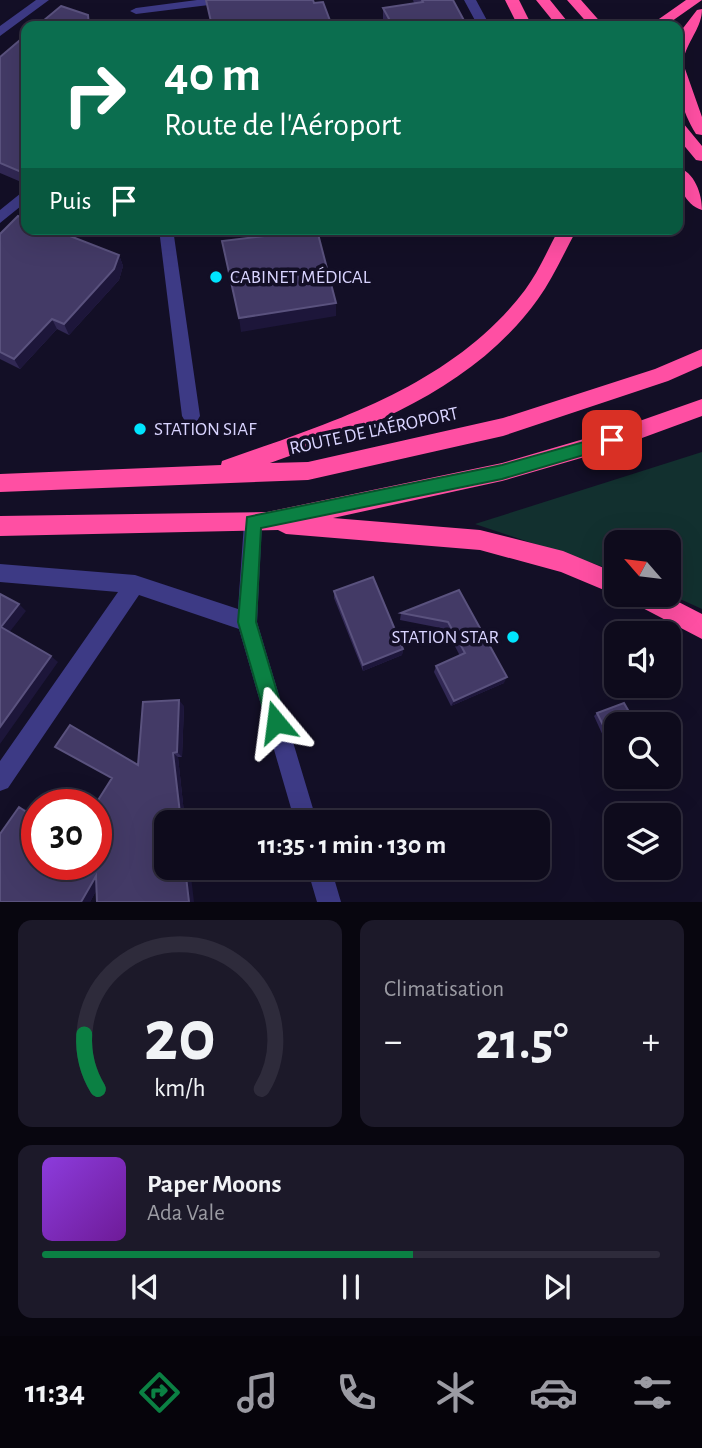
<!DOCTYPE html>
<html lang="fr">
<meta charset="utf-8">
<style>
:root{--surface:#0e0b1c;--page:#1c1929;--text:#f1f3f6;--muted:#9b9ba3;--line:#2e2b3b;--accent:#0b8043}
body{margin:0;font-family:"Alegreya Sans",sans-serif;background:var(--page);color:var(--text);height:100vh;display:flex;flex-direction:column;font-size:26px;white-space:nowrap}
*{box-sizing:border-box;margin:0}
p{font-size:23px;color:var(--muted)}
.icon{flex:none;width:38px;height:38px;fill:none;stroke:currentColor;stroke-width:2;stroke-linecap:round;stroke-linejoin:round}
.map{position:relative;height:902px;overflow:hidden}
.details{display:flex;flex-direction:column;gap:18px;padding:18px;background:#08060f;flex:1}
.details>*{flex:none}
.guide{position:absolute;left:21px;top:21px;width:662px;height:214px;border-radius:14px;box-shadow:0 7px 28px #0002,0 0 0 2px var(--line);background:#0b6e4f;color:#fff;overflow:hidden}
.needle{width:46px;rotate:298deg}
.controls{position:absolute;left:604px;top:530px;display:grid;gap:14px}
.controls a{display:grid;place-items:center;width:77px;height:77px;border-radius:14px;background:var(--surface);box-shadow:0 7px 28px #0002,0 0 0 2px var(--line);font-size:35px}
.speed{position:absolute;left:21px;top:789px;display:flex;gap:14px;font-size:35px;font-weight:700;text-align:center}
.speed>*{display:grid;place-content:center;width:91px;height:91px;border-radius:50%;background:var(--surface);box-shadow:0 7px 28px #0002,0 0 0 2px var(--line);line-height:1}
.speed .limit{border:10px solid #d22;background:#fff;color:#111}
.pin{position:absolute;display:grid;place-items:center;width:60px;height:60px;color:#fff;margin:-30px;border-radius:14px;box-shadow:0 4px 10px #0006}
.me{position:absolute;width:77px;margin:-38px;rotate:344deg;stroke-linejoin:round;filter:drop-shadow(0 0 5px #0008)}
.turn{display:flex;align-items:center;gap:24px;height:147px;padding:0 28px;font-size:32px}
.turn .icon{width:91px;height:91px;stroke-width:2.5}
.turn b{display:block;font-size:49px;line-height:60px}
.then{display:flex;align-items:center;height:66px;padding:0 28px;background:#0003;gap:14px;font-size:26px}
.big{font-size:52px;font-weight:600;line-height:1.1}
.details .widget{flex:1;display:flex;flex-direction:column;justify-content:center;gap:10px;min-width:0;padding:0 24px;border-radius:14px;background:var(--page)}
.details .dial{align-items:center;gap:0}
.dial svg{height:182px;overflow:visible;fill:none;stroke:var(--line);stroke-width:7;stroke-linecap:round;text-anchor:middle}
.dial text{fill:var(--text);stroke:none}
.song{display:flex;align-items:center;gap:21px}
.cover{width:84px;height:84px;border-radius:10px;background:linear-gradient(135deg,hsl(270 70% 55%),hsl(280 70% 35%))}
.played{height:7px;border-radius:4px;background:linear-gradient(90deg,var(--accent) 60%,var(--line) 60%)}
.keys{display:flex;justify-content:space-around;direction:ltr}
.heat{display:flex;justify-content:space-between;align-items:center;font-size:38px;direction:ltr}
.details .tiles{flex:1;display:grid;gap:18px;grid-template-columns:1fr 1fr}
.widget:last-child{grid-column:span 2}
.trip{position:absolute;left:154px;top:810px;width:396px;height:70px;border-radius:14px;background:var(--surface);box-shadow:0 7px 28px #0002,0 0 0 2px var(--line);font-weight:600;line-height:70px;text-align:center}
.menu{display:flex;height:112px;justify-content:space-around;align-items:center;background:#06040b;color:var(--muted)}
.menu .icon{width:49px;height:49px}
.menu .current{color:var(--accent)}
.menu b{font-size:32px;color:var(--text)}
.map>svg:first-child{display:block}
</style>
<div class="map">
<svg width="702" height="902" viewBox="0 0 702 902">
<rect width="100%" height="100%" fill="#130f26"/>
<path fill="#12302f" d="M 702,452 L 702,609 L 669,594 L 668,542 L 616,542 L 616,571 L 475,524 Z"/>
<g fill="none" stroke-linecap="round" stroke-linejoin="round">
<path fill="#3d3a85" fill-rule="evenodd" d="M 36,0 L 49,0 L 0,36 L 0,26 Z
M 197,0 L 231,0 L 225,3 L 136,14 L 130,11 L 136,8 Z
M 464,0 L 476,0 L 490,26 L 478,26 Z
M 26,189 L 26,202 L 0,223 L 0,210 Z
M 159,229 L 173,229 L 200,416 L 197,421 L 185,421 L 182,416 Z
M 253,515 L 260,517 L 262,523 L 257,622 L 317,822 L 295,822 L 239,629 L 139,595 L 8,788 L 0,791 L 0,761 L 118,592 L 0,582 L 0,564 L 135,575 L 238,609 L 244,523 L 246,517 Z
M 307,868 L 331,868 L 341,902 L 317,902 Z"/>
<path fill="#ff4fa3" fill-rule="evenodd" d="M 505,0 L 519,0 L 532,26 L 518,26 Z
M 536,0 L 550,0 L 571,26 L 557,26 Z
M 567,0 L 581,0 L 604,26 L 590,26 Z
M 686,0 L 702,0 L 665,26 L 649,26 Z
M 702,9 C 702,27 689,39 684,57 L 677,61 L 677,36 L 697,10 Z
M 677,62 L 684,66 L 702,117 L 702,135 L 696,134 C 681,109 677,90 677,62 Z
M 677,122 L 683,123 L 702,146 L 702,161 L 696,160 L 677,137 Z
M 677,167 C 695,172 702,194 702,210 C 684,205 677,182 677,167 Z
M 559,229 L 577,229 C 564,253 553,278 538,299 C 474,388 369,428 270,463 L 308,462 L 503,418 L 655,369 L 702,349 L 702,366 L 668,381 L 503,436 L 308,480 L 0,492 L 0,474 L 221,465 L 222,461 C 332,422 451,387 525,290 C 539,271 548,249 559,229 Z
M 702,399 L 702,416 L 612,449 L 502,481 L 333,518 L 480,530 L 563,551 L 616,573 L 616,595 L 561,572 L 480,550 L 286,534 L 278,530 L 0,536 L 0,516 L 267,512 L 502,463 L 611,431 Z
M 629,595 L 665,595 L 702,614 L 702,639 L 633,603 Z"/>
</g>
<path fill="#312854" d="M 413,0 L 453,0 L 467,26 L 383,26 L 383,8 L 414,3 Z
M 26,35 L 26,184 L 0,173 L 0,57 Z
M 0,234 L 119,255 L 123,266 L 119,280 L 69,335 L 57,329 L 20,369 L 0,359 Z
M 459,590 L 504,683 L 451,706 L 434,672 L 436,666 L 460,656 L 446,629 L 400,620 L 401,613 Z
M 334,591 L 403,649 L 402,655 L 363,671 L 334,598 Z
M 184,706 L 182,757 L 178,757 L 185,822 L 166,822 L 97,889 L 90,902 L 0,902 L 29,810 L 37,815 L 37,864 L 96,864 L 112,778 L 138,765 Z
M 597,713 L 616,724 L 616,733 L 604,738 L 594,716 Z"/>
<path fill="#1d163a" d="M 119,255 L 123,266 L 119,280 L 69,335 L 64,324 Z
M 336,303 L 336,316 L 241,332 L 239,318 Z
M 52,319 L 57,329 L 20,369 L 14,359 Z
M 19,604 L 26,611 L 8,634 L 1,627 Z
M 403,649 L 402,655 L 363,671 L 363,665 Z
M 51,656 L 58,662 L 0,744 L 0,727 Z
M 507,677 L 504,683 L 451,706 L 454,701 Z
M 179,700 L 184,706 L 182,757 L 177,752 Z
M 173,753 L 178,757 L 185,822 L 181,822 Z
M 19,807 L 29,810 L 37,815 L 37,819 Z
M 185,868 L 190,868 L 194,902 L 189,902 Z
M 96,876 L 104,877 L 90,902 L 81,902 Z"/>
<path fill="#433a66" stroke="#5a527e" stroke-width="2" d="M 206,0 L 313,0 L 314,3 L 323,2 L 332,26 L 212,26 Z
M 422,0 L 453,0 L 467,26 L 393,26 L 383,8 L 423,2 Z
M 61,6 L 88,15 L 89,26 L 37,26 Z
M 26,35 L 26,174 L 0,163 L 0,57 Z
M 18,216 L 26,219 L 26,229 L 52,229 L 119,255 L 114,269 L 64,324 L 52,319 L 14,359 L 0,352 L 0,234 Z
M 317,230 L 336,303 L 239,318 L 222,241 Z
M 373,577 L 403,649 L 363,665 L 334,591 Z
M 459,590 L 507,677 L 454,701 L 436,666 L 465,653 L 448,622 L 401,613 Z
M 0,594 L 19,604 L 1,627 L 51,656 L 0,727 Z
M 179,700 L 177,752 L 173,753 L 181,822 L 166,822 L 166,868 L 185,868 L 189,902 L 97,902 L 96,876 L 81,902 L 0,902 L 0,834 L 19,807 L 37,819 L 37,864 L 96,864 L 96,805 L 95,805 L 112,778 L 55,747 L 70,725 L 138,765 L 143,702 Z
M 624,703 L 636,724 L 616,724 L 616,732 L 608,735 L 597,713 Z"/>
<path fill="#0b8043" stroke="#07532c" stroke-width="2" d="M 612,434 L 620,440 L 618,445 L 502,479 L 261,528 L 256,622 L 286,722 L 283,729 L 276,732 L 269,729 L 238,622 L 247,517 L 502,465 Z"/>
<g fill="#00e5ff" stroke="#130f26" stroke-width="2.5">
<circle cx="216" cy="277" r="7"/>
<circle cx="140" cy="429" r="7"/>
<circle cx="513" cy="637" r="7"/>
</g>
<g text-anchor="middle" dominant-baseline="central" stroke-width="7" stroke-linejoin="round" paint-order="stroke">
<g font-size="19" fill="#d9d4ff" stroke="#130f26" text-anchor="start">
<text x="230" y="277">CABINET MÉDICAL</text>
<text x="154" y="429">STATION SIAF</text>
<text x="499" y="637" text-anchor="end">STATION STAR</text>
</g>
<g font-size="19" fill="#d9d4ff" stroke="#130f26">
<text transform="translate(374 431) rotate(-12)">ROUTE DE L'AÉROPORT</text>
</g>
</g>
</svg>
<div class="controls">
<a><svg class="needle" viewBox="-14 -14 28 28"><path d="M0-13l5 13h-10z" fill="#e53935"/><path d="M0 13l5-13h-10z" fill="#9b9ba3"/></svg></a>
<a><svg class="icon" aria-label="sound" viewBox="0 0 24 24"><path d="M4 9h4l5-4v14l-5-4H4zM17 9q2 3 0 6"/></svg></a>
<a><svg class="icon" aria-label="search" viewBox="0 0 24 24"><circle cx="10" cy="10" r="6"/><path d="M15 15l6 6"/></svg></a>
<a><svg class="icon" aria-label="layers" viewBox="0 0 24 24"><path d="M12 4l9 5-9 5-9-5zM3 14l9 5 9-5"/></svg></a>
</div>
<div class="speed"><div class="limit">30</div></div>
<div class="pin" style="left:612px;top:440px;background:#d93025"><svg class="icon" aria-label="arrive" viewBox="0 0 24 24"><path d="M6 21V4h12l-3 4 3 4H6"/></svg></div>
<svg class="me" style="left:276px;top:722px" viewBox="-20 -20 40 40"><path d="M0-17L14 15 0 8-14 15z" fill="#0b8043" stroke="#fff" stroke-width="4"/></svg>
<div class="trip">11:35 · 1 min · 130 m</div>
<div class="guide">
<div class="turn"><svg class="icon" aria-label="right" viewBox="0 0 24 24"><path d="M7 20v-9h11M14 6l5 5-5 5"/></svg><div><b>40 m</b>Route de l'Aéroport</div></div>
<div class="then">Puis<svg class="icon" aria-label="arrive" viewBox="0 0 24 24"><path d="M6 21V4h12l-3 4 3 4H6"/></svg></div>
</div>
</div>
<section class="details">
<div class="tiles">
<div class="widget dial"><svg viewBox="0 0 100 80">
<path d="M14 69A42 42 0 1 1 86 69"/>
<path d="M14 69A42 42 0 0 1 8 45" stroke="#0b8043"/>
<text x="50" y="56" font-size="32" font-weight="700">20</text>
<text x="50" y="72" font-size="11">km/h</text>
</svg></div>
<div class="widget"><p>Climatisation</p>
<div class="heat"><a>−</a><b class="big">21.5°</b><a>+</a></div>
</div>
<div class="widget">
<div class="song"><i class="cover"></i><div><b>Paper Moons</b><p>Ada Vale</p></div></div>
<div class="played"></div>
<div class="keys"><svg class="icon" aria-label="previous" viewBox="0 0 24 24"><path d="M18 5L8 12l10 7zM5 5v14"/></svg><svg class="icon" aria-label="pause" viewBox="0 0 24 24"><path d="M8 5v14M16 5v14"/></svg><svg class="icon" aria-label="next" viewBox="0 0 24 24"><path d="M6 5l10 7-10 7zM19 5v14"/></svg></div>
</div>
</div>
</section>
<nav class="menu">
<b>11:34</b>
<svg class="icon current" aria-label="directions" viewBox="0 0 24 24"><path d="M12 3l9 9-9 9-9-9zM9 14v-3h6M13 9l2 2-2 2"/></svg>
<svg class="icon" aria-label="music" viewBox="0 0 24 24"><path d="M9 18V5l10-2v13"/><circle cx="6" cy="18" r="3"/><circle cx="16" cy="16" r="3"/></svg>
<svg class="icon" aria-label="phone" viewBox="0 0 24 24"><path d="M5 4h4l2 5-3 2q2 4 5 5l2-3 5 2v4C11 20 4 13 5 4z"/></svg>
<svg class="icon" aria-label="climate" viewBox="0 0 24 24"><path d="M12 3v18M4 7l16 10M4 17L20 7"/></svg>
<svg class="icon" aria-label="car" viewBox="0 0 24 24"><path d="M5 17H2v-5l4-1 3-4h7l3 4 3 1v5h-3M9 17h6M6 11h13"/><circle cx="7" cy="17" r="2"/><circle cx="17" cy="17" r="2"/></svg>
<svg class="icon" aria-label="filters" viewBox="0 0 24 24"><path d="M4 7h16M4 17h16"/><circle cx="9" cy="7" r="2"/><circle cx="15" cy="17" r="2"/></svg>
</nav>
